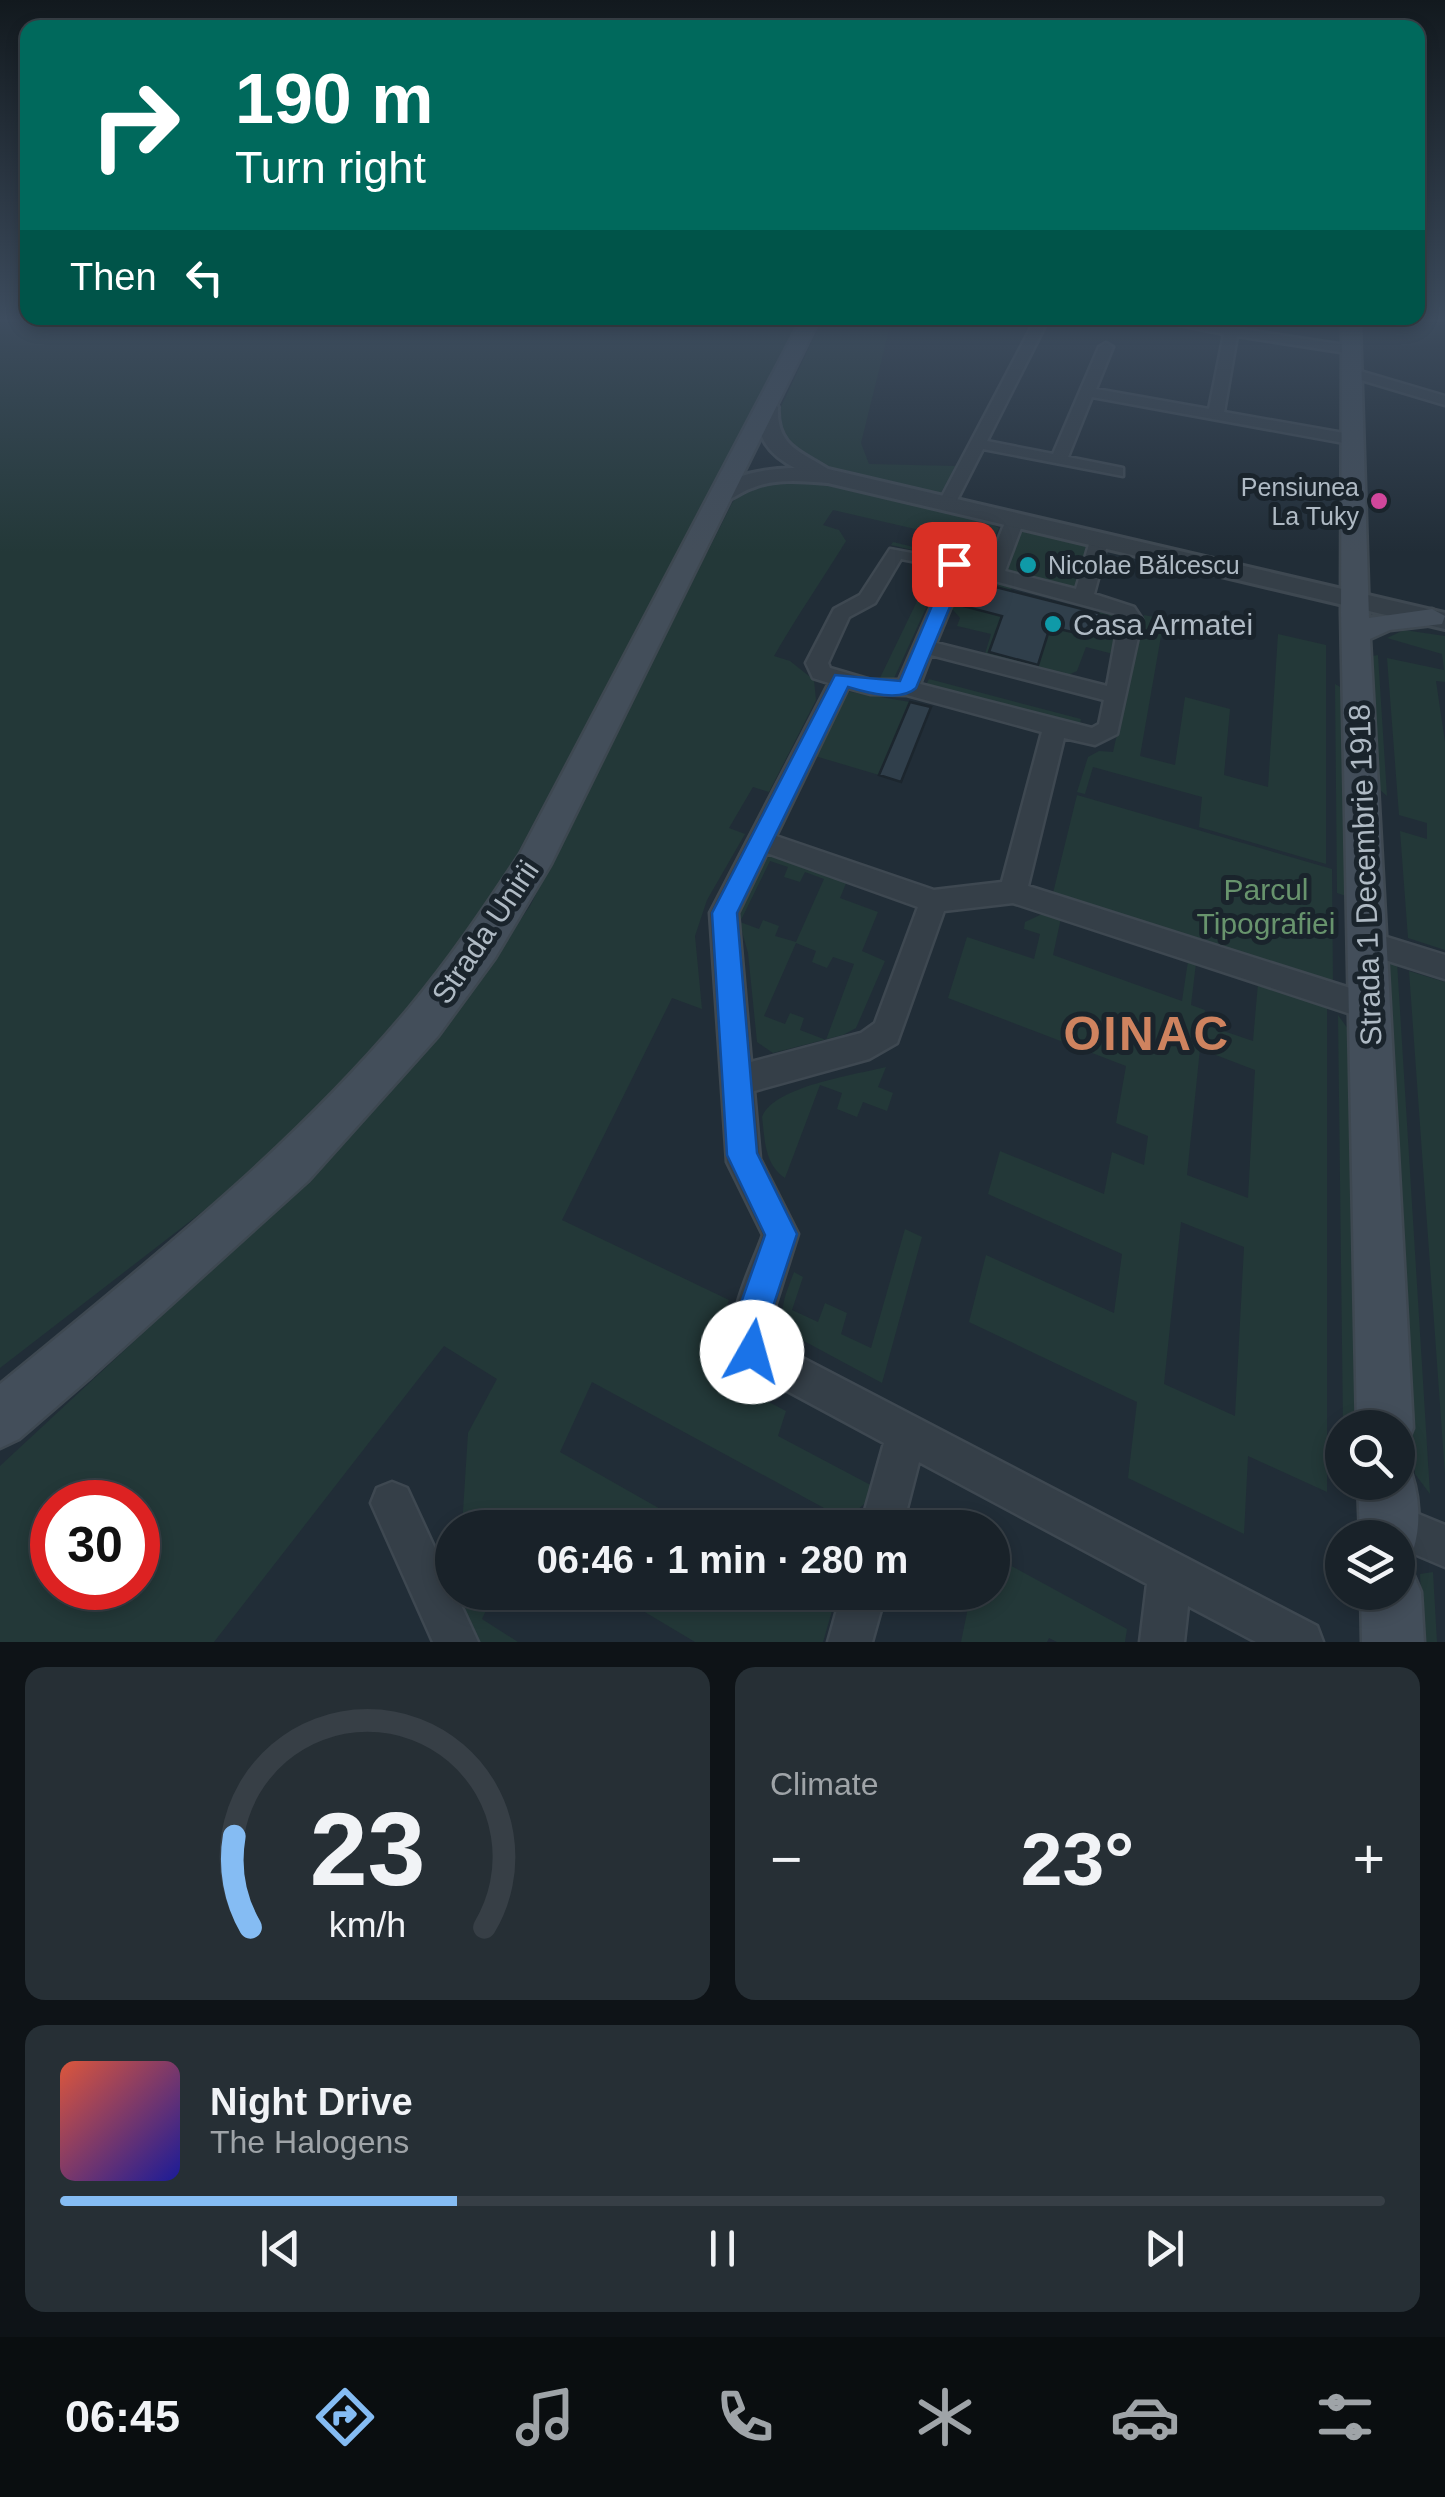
<!DOCTYPE html>
<meta charset="utf-8">
<style>
:root{--surface:#192229;--page:#262f35;--text:#f1f3f6;--muted:#9fa4a8;--line:#373f46;--accent:#85bcf3}
body{margin:0;font-family:Arial,sans-serif;background:var(--page);color:var(--text);height:100vh;display:flex;flex-direction:column;font-size:38px;white-space:nowrap}
*{box-sizing:border-box;margin:0}
p{font-size:32px;color:var(--muted)}
.icon{flex:none;width:55px;height:55px;fill:none;stroke:currentColor;stroke-width:2;stroke-linecap:round;stroke-linejoin:round}
.map{position:relative;height:1642px;overflow:hidden}
.details{display:flex;flex-direction:column;gap:25px;padding:25px;background:#0e1317;flex:1}
.details>*{flex:none}
.banner{position:absolute;left:20px;top:20px;width:1405px;height:305px;border-radius:20px;box-shadow:0 5px 15px #0003,0 0 0 2px var(--line);background:#00695c;color:#fff;overflow:hidden}
.tools{position:absolute;left:1325px;top:1410px;display:grid;gap:20px}
.tools a{display:grid;place-items:center;width:90px;height:90px;border-radius:50%;background:var(--surface);box-shadow:0 5px 15px #0003,0 0 0 2px var(--line);font-size:50px}
.speed{position:absolute;left:30px;top:1480px;display:flex;gap:20px;font-size:50px;font-weight:700;text-align:center}
.speed>*{display:grid;place-content:center;width:130px;height:130px;border-radius:50%;background:var(--surface);box-shadow:0 5px 15px #0003,0 0 0 2px var(--line);line-height:1}
.speed .limit{border:15px solid #d22;background:#fff;color:#111}
.pin{position:absolute;display:grid;place-items:center;width:85px;height:85px;color:#fff;margin:-42px;border-radius:20px;box-shadow:0 5px 15px #0006}
.me{position:absolute;width:110px;margin:-55px;rotate:7deg;stroke-linejoin:round;filter:drop-shadow(0 0 8px #0008)}
.turn{display:flex;align-items:center;gap:35px;height:210px;padding:0 50px;font-size:45px}
.turn .icon{width:130px;height:130px;stroke-width:2.5}
.turn b{display:block;font-size:70px;line-height:85px}
.then{display:flex;align-items:center;height:95px;padding:0 50px;background:#0003;gap:20px;font-size:38px}
.big{font-size:75px;font-weight:700;line-height:1.1}
.details .tile{flex:1;display:flex;flex-direction:column;justify-content:center;gap:15px;min-width:0;padding:0 35px;border-radius:20px;background:var(--page)}
.details .dial{align-items:center;gap:0}
.dial svg{height:260px;overflow:visible;fill:none;stroke:var(--line);stroke-width:7;stroke-linecap:round;text-anchor:middle}
.dial text{fill:var(--text);stroke:none}
.song{display:flex;align-items:center;gap:30px}
.cover{width:120px;height:120px;border-radius:15px;background:linear-gradient(135deg,hsl(10 70% 55%),hsl(240 70% 35%))}
.played{height:10px;border-radius:5px;background:linear-gradient(90deg,var(--accent) 30%,var(--line) 30%)}
.keys{display:flex;justify-content:space-around;direction:ltr}
.heat{display:flex;justify-content:space-between;align-items:center;font-size:55px;direction:ltr}
.details .tiles{flex:1;display:grid;gap:25px;grid-template-columns:1fr 1fr}
.tile:last-child{grid-column:span 2}
.trip{position:absolute;left:435px;top:1510px;width:575px;height:100px;border-radius:50px;background:var(--surface);box-shadow:0 5px 15px #0003,0 0 0 2px var(--line);font-weight:700;line-height:100px;text-align:center}
.menu{display:flex;height:160px;justify-content:space-around;align-items:center;background:#0a0e10;color:var(--muted)}
.menu .icon{width:70px;height:70px}
.menu .active{color:var(--accent)}
.menu b{font-size:45px;color:var(--text)}
.map>svg:first-child{display:block}
</style>
<div class="map">
<svg width="1445" height="1642" viewBox="0 0 1445 1642">
<rect width="100%" height="100%" fill="#212d37"/>
<path fill="#233838" fill-rule="evenodd" d="M 0,322 L 800,322 L 488,909 L 399,1026 L 250,1175 L 0,1368 Z
M 821,322 L 891,322 L 861,443 L 869,464 L 957,466 L 940,494 C 894,483 782,473 778,413 Z
M 816,480 L 983,520 L 999,528 L 984,561 L 971,564 L 891,545 L 893,542 L 972,561 L 980,544 L 833,510 L 823,525 L 839,530 L 846,541 C 822,580 797,616 774,656 L 790,661 L 814,680 L 816,700 L 769,792 L 753,787 L 729,828 L 745,834 L 707,900 L 695,936 L 702,1009 L 672,998 L 562,1220 L 729,1300 L 704,1368 L 786,1411 L 778,1436 L 880,1490 L 846,1520 L 592,1382 L 560,1452 L 692,1527 L 462,1527 L 468,1433 L 497,1379 L 444,1346 L 214,1642 L 0,1642 L 0,1466 L 270,1215 L 354,1131 L 451,1018 L 530,906 L 732,503 C 750,480 789,480 816,480 ZM 52,1502 L 138,1502 L 138,1588 L 52,1588 Z
M 1019,530 L 1089,545 L 1077,591 L 1003,574 Z
M 935,564 L 945,566 L 891,685 L 878,682 Z
M 979,577 L 1013,584 L 1011,590 L 969,580 L 954,593 L 961,599 L 959,605 L 1002,616 L 989,652 L 1038,665 L 1050,627 L 1093,637 L 1095,632 L 1106,629 L 1107,622 L 1098,616 L 1099,610 L 1057,600 L 1059,595 L 1122,612 L 1117,655 L 1086,647 L 1077,671 L 1068,675 L 984,657 L 991,634 L 957,626 L 960,618 L 948,604 L 957,581 Z
M 1144,615 L 1164,619 L 1140,756 L 1175,765 L 1185,697 L 1230,709 L 1224,775 L 1268,787 L 1278,634 L 1326,645 L 1326,864 L 1199,827 L 1202,797 L 1093,767 L 1085,794 L 1077,792 L 1088,757 L 1099,751 L 1113,752 Z
M 1404,630 L 1445,636 L 1445,682 L 1436,681 L 1445,742 L 1445,950 L 1408,938 L 1400,831 L 1427,839 L 1427,823 L 1399,815 L 1387,658 L 1444,670 L 1442,654 L 1387,638 Z
M 1378,655 L 1387,796 L 1379,789 L 1372,656 Z
M 929,679 L 1081,719 L 1079,730 L 924,689 Z
M 1335,684 L 1342,688 L 1346,896 L 1337,893 Z
M 845,691 L 910,702 L 879,775 L 815,756 Z
M 1077,795 L 1332,869 L 1333,984 L 1053,893 Z
M 772,856 L 847,881 L 840,898 L 878,912 L 862,951 L 885,961 L 856,1028 L 843,1035 L 773,1053 L 757,1042 L 748,953 L 736,910 L 762,860 ZM 770,861 L 788,867 L 784,877 L 800,882 L 805,872 L 824,879 L 796,942 L 775,936 L 779,926 L 763,920 L 759,929 L 740,922 ZM 796,943 L 816,951 L 812,962 L 827,968 L 833,957 L 854,964 L 826,1040 L 800,1030 L 804,1018 L 790,1013 L 785,1024 L 764,1016 Z
M 1042,914 L 1061,918 L 1053,955 L 1182,1001 L 1188,961 L 1196,963 L 1191,1005 L 1205,1010 L 1203,1024 L 1253,1041 L 1258,983 L 1327,1006 L 1327,1492 L 1248,1456 L 1244,1534 L 1128,1478 L 1137,1402 L 969,1322 L 986,1255 L 1114,1313 L 1122,1254 L 988,1194 L 1000,1151 L 1104,1194 L 1112,1152 L 1144,1165 L 1148,1136 L 1116,1123 L 1126,1066 L 948,998 L 967,937 L 1034,959 L 1040,934 L 1024,929 L 1025,922 ZM 1200,1049 L 1255,1070 L 1248,1198 L 1187,1175 ZM 1181,1222 L 1244,1247 L 1235,1416 L 1164,1384 Z
M 1397,962 L 1430,1494 L 1415,1474 L 1388,964 Z
M 1409,971 L 1445,982 L 1445,1475 Z
M 1338,1015 L 1348,1029 L 1355,1428 L 1343,1427 Z
M 886,1067 L 878,1087 L 893,1093 L 887,1111 L 863,1102 L 857,1117 L 837,1109 L 842,1093 L 820,1085 L 785,1178 C 764,1164 765,1139 762,1117 C 774,1086 855,1075 886,1067 Z
M 905,1229 L 922,1237 L 882,1383 L 789,1333 C 776,1312 786,1294 794,1272 L 803,1277 L 792,1310 L 818,1322 L 825,1303 L 847,1313 L 841,1334 L 871,1348 Z
M 993,1556 L 1127,1629 L 1125,1642 L 1057,1642 L 1049,1638 L 1047,1642 L 961,1642 L 971,1593 L 992,1592 Z
M 1433,1572 L 1437,1642 L 1423,1642 L 1420,1574 Z
M 462,1593 L 494,1593 L 482,1619 L 518,1642 L 473,1642 Z
M 613,1593 L 807,1593 L 833,1607 L 823,1642 L 695,1642 Z"/>
<path fill="#303f4b" stroke="#1c262e" stroke-width="2.5" d="M 968,580 L 1098,613 L 1111,627 L 1090,636 L 1050,627 L 1038,665 L 989,652 L 1002,616 L 963,606 L 958,599 Z
M 910,702 L 931,707 L 901,782 L 879,775 Z"/>
<g fill="none" stroke-linecap="round" stroke-linejoin="round">
<g stroke="#3e4851" stroke-width="5">
<path id="minor" d="M 1034,322 L 1047,322 L 987,441 L 1053,454 L 1099,347 L 1106,343 L 1113,347 L 1096,389 L 1209,409 L 1224,334 L 1164,322 L 1195,322 L 1358,347 L 1360,350 L 1353,354 L 1237,336 L 1224,412 L 1355,435 L 1363,440 L 1355,445 L 1092,397 L 1068,457 L 1123,468 L 1123,476 L 983,449 L 953,508 L 941,508 L 938,504 Z
M 1353,369 L 1445,396 L 1445,405 L 1348,376 L 1348,370 Z
M 1015,515 L 1024,520 L 1005,571 L 1076,589 L 1090,541 L 1093,537 L 1105,537 L 1108,541 L 1094,594 L 1134,607 L 1142,619 L 1117,734 L 1095,745 L 1064,738 L 1028,886 L 1369,994 L 1379,998 L 1384,1007 L 1379,1016 L 1369,1020 L 1013,903 L 944,911 L 897,1043 L 869,1059 L 754,1091 L 760,1159 L 798,1234 L 767,1331 L 768,1340 L 1317,1626 L 1323,1642 L 1256,1642 L 1188,1606 L 1184,1642 L 1140,1642 L 1147,1584 L 919,1462 L 902,1528 L 860,1528 L 884,1443 L 739,1365 C 721,1322 748,1277 763,1235 L 727,1162 L 710,913 L 829,683 L 813,678 L 806,663 L 834,609 L 860,595 L 890,549 L 987,567 L 1006,520 ZM 901,559 L 948,568 L 899,680 L 871,680 L 830,668 L 828,663 L 849,617 L 875,603 ZM 965,573 L 1120,615 L 1107,686 L 936,643 ZM 931,655 L 1104,700 L 1099,724 L 1092,728 L 920,684 ZM 848,688 L 871,694 L 907,695 L 1042,732 L 1002,882 L 934,890 L 776,836 ZM 767,853 L 918,907 L 875,1023 L 861,1033 L 751,1062 L 738,913 Z
M 1367,931 L 1445,955 L 1445,979 L 1357,951 L 1353,943 L 1357,935 Z
M 392,1482 L 407,1488 L 478,1642 L 433,1642 L 371,1503 L 377,1488 Z
M 1389,1502 L 1445,1525 L 1445,1567 L 1398,1547 L 1398,1538 L 1374,1538 L 1368,1523 L 1374,1508 Z
M 842,1592 L 886,1592 L 872,1642 L 828,1642 Z"/>
</g>
<g stroke="#3e4851" stroke-width="6">
<path id="tertiary" d="M 768,401 L 778,407 C 776,446 800,451 828,469 L 1445,613 L 1445,629 L 828,483 C 803,481 775,478 752,488 C 737,493 729,504 713,501 L 710,496 C 730,473 766,469 795,468 C 768,454 756,437 758,407 Z"/>
</g>
<g stroke="#3e4851" stroke-width="5">
<path id="secondary" d="M 800,322 L 818,322 L 551,864 L 495,958 L 438,1036 L 308,1181 L 92,1376 L 19,1439 L 0,1448 L 0,1384 C 142,1267 290,1151 409,1008 C 450,959 485,907 520,854 Z
M 1342,322 L 1360,322 L 1369,618 L 1432,609 L 1445,616 L 1442,624 L 1390,630 L 1370,639 L 1413,1428 L 1405,1448 L 1398,1450 L 1398,1428 L 1357,1428 L 1341,613 Z
M 1398,1458 L 1407,1462 C 1420,1492 1423,1528 1410,1559 L 1398,1564 L 1398,1538 L 1360,1538 L 1358,1482 L 1398,1482 Z
M 1398,1564 L 1412,1571 L 1421,1592 L 1424,1642 L 1362,1642 L 1361,1592 L 1398,1592 Z"/>
</g>
<use href="#minor" fill="#353f48" fill-rule="evenodd"/>
<use href="#tertiary" fill="#353f48" fill-rule="evenodd"/>
<use href="#secondary" fill="#434e5a" fill-rule="evenodd"/>
</g>
<linearGradient id="sky" x2="0" y2="1"><stop stop-color="#12191e"/><stop offset="0.58" stop-color="#3d4c5e"/><stop offset="1" stop-color="#3d4c5e" stop-opacity="0"/></linearGradient>
<rect width="1445" height="552" fill="url(#sky)"/>
<path fill="#1a73e8" stroke="#114b97" stroke-width="2.5" d="M 954,559 L 967,566 L 916,688 C 901,702 868,693 848,687 L 737,913 L 757,1153 L 797,1234 L 765,1331 L 769,1352 L 764,1364 L 752,1369 L 740,1364 L 731,1331 L 765,1235 L 727,1155 L 712,913 L 835,675 L 900,681 L 948,568 L 945,564 Z"/>
<circle fill="#d1479c" stroke="#1a242c" stroke-width="4" cx="1379" cy="501" r="10"/>
<g fill="#0f9aa8" stroke="#1a242c" stroke-width="4">
<circle cx="1028" cy="565" r="10"/>
<circle cx="1053" cy="624" r="10"/>
</g>
<g text-anchor="middle" dominant-baseline="central" stroke-width="10" stroke-linejoin="round" paint-order="stroke">
<g font-size="25" fill="#afbac4" stroke="#1a242c" text-anchor="end">
<text x="1359" y="487">Pensiunea<tspan x="1359" dy="29">La Tuky</tspan></text>
<text x="1048" y="565" text-anchor="start">Nicolae Bălcescu</text>
</g>
<g font-size="30" fill="#afbac4" stroke="#1a242c" text-anchor="start">
<text x="1073" y="624">Casa Armatei</text>
</g>
<g font-size="30" fill="#afbac4" stroke="#1a242c">
<text transform="translate(1365 875) rotate(-92)">Strada 1 Decembrie 1918</text>
<text transform="translate(485 932) rotate(-56)">Strada Unirii</text>
</g>
<g font-size="30" fill="#68946d" stroke="#1a242c">
<text x="1266" y="889">Parcul<tspan x="1266" dy="34">Tipografiei</tspan></text>
</g>
<g font-size="48" font-weight="bold" letter-spacing="2.5" fill="#cf835f" stroke="#1a242c">
<text x="1147" y="1033">OINAC</text>
</g>
</g>
</svg>
<div class="tools">
<a><svg class="icon" aria-label="search" viewBox="0 0 24 24"><circle cx="10" cy="10" r="6"/><path d="M15 15l6 6"/></svg></a>
<a><svg class="icon" aria-label="layers" viewBox="0 0 24 24"><path d="M12 4l9 5-9 5-9-5zM3 14l9 5 9-5"/></svg></a>
</div>
<div class="speed"><div class="limit">30</div></div>
<div class="pin" style="left:954px;top:564px;background:#d93025"><svg class="icon" aria-label="arrive" viewBox="0 0 24 24"><path d="M6 21V4h12l-3 4 3 4H6"/></svg></div>
<svg class="me" style="left:752px;top:1352px" viewBox="-20 -20 40 40"><circle r="19" fill="#fff"/><path d="M0-13L10 11 0 6-10 11z" fill="#1a73e8"/></svg>
<div class="trip">06:46 · 1 min · 280 m</div>
<div class="banner">
<div class="turn"><svg class="icon" aria-label="right" viewBox="0 0 24 24"><path d="M7 20v-9h11M14 6l5 5-5 5"/></svg><div><b>190 m</b>Turn right</div></div>
<div class="then">Then<svg class="icon" aria-label="left" viewBox="0 0 24 24"><path d="M17 20v-9H6M10 6l-5 5 5 5"/></svg></div>
</div>
</div>
<section class="details">
<div class="tiles">
<div class="tile dial"><svg viewBox="0 0 100 80">
<path d="M14 69A42 42 0 1 1 86 69"/>
<path d="M14 69A42 42 0 0 1 9 41" stroke="#85bcf3"/>
<text x="50" y="56" font-size="32" font-weight="700">23</text>
<text x="50" y="72" font-size="11">km/h</text>
</svg></div>
<div class="tile"><p>Climate</p>
<div class="heat"><a>−</a><b class="big">23°</b><a>+</a></div>
</div>
<div class="tile">
<div class="song"><i class="cover"></i><div><b>Night Drive</b><p>The Halogens</p></div></div>
<div class="played"></div>
<div class="keys"><svg class="icon" aria-label="previous" viewBox="0 0 24 24"><path d="M18 5L8 12l10 7zM5 5v14"/></svg><svg class="icon" aria-label="pause" viewBox="0 0 24 24"><path d="M8 5v14M16 5v14"/></svg><svg class="icon" aria-label="next" viewBox="0 0 24 24"><path d="M6 5l10 7-10 7zM19 5v14"/></svg></div>
</div>
</div>
</section>
<nav class="menu">
<b>06:45</b>
<svg class="icon active" aria-label="directions" viewBox="0 0 24 24"><path d="M12 3l9 9-9 9-9-9zM9 14v-3h6M13 9l2 2-2 2"/></svg>
<svg class="icon" aria-label="music" viewBox="0 0 24 24"><path d="M9 18V5l10-2v13"/><circle cx="6" cy="18" r="3"/><circle cx="16" cy="16" r="3"/></svg>
<svg class="icon" aria-label="phone" viewBox="0 0 24 24"><path d="M5 4h4l2 5-3 2q2 4 5 5l2-3 5 2v4C11 20 4 13 5 4z"/></svg>
<svg class="icon" aria-label="climate" viewBox="0 0 24 24"><path d="M12 3v18M4 7l16 10M4 17L20 7"/></svg>
<svg class="icon" aria-label="car" viewBox="0 0 24 24"><path d="M5 17H2v-5l4-1 3-4h7l3 4 3 1v5h-3M9 17h6M6 11h13"/><circle cx="7" cy="17" r="2"/><circle cx="17" cy="17" r="2"/></svg>
<svg class="icon" aria-label="filters" viewBox="0 0 24 24"><path d="M4 7h16M4 17h16"/><circle cx="9" cy="7" r="2"/><circle cx="15" cy="17" r="2"/></svg>
</nav>
